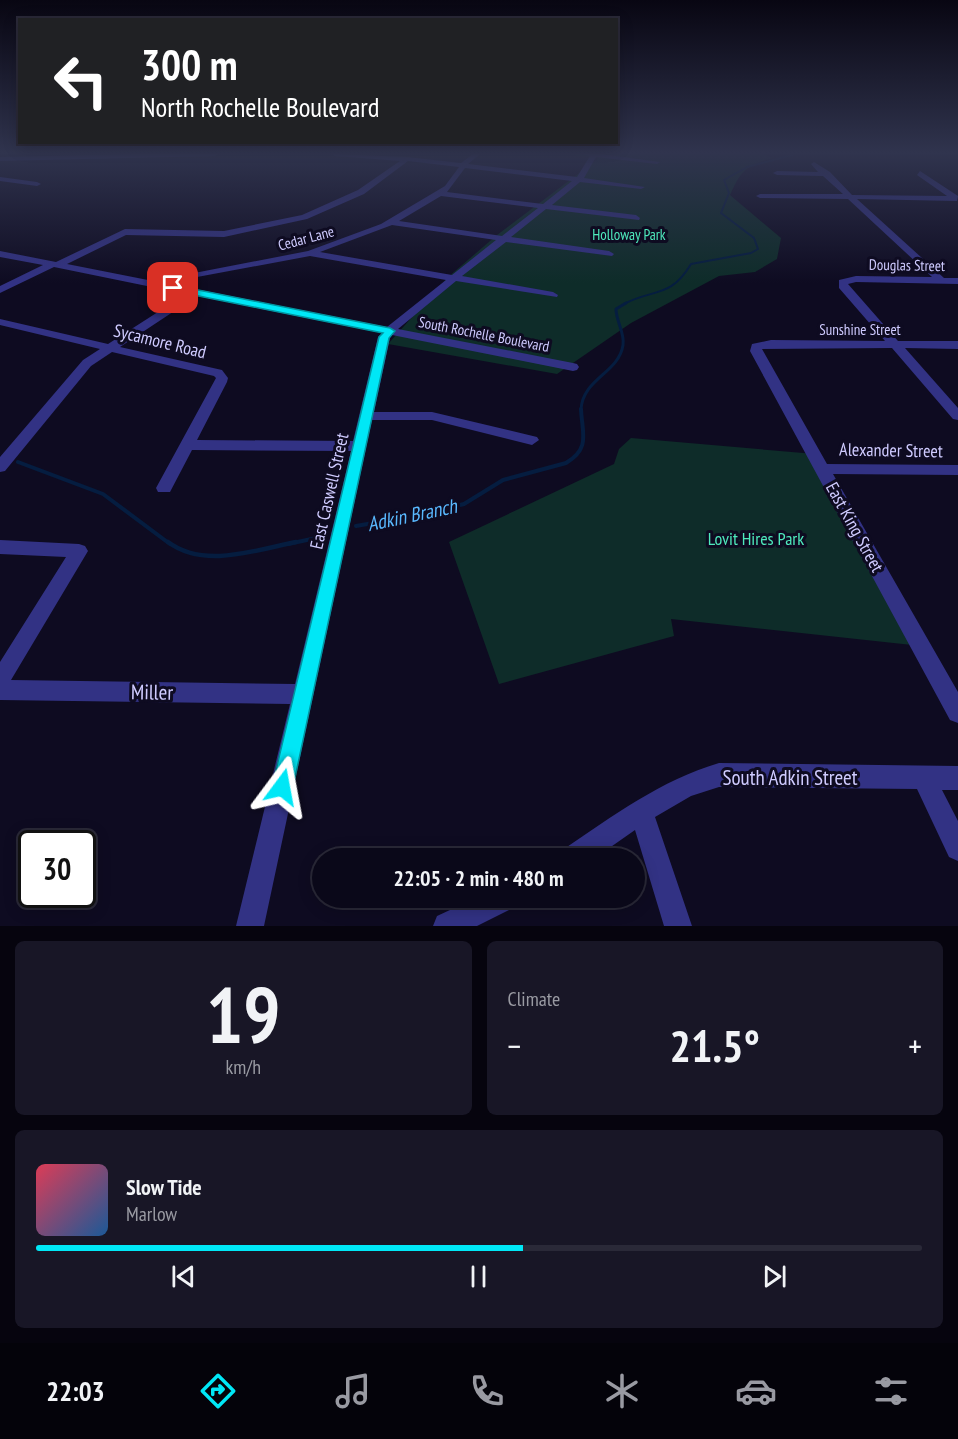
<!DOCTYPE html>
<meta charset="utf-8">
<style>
:root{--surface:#0a0819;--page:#181626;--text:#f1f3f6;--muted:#999aa2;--line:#2a2938;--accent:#00e7f6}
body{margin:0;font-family:"PT Sans Narrow",sans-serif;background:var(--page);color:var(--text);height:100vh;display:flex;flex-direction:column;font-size:22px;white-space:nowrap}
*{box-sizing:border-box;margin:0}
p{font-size:20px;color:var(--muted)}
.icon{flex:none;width:33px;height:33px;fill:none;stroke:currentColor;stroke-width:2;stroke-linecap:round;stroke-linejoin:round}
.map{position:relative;height:926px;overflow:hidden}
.panel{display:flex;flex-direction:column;gap:15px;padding:15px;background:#06040e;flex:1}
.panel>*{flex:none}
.top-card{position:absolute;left:18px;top:18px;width:600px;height:126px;border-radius:0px;box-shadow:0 3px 15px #0003,0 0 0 2px var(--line);background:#202124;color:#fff;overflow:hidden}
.speed{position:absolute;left:18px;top:830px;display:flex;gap:12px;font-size:30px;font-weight:700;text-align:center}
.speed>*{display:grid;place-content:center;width:78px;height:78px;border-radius:50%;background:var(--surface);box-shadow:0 3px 15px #0003,0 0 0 2px var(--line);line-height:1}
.speed .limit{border:3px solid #111;border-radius:9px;background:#fff;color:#111}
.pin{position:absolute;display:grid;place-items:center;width:51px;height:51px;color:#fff;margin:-26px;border-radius:12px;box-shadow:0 3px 9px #0006}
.me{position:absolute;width:66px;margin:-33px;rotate:13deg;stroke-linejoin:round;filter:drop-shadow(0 0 4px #0008)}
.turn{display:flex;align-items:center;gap:21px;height:126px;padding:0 24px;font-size:27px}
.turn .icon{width:78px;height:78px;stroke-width:2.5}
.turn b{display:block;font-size:42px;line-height:51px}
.big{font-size:45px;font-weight:700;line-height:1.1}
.panel .widget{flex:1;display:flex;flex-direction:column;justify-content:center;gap:9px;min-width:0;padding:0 21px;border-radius:9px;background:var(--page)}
.panel .dial{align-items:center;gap:0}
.dial b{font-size:78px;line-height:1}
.song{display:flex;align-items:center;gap:18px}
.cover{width:72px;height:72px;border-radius:9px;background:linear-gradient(135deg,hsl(350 70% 55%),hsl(210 70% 35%))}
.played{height:6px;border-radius:3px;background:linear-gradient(90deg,var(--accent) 55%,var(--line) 55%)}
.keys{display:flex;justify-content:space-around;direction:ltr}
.heat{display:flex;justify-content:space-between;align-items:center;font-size:33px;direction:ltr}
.panel .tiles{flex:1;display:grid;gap:15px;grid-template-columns:1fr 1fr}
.widget:last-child{grid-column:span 2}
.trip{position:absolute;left:312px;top:848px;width:333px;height:60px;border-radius:30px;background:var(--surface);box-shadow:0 3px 15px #0003,0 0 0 2px var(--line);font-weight:700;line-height:60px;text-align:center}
.tabs{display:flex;height:96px;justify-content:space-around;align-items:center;background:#04030a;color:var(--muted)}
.tabs .icon{width:42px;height:42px}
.tabs .on{color:var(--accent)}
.tabs b{font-size:27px;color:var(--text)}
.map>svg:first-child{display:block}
</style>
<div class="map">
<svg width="958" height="926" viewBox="0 0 958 926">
<rect width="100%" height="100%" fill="#0e0b21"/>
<path fill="#0e2c29" d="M 562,154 L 763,154 L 772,158 C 745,166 741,171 730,195 L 781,238 L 777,259 L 755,272 L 719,276 L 631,323 L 557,374 L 388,344 L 447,278 L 497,235 L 599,158 Z
M 631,438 L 815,454 L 912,645 L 671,619 L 674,636 L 499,684 L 449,542 L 614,464 L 619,449 Z"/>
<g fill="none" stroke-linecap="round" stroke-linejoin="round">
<path stroke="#051d40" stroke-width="2" d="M 955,154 L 958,154
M 624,304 C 654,288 670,299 691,264 L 751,253 L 758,249 L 754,238 L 721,213 L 729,193 L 724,180 L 747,167 L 796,154"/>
<path stroke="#051d40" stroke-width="3" d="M 581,410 C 582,379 619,373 623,345 C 625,333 616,321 616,309 L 626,303"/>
<path stroke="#051d40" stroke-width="4" d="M 18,462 L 103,494 L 170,544
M 356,526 L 424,514 L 464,504 L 503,480 L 566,463 C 591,448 582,433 581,409
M 288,544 L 321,537"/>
<path stroke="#051d40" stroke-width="4.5" d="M 168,542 C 204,569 256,550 296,542"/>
<path fill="#323284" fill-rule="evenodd" d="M 140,154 L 218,154 L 215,156 L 0,161 L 0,157 Z
M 332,154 L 407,157 L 461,163 L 473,154 L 480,154 L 468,164 L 577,177 L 590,156 L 583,154 L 601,154 L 660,162 L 657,164 L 596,157 L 584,178 L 645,187 L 641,189 L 580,182 L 552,205 L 636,215 L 640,218 L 639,220 L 546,209 L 511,237 L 609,251 L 614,254 L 612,256 L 506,242 L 462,276 L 553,292 L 558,295 L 557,297 L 456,281 L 398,329 L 573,363 L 577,364 L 579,367 L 577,370 L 573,371 L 392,335 L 390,338 L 374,412 L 432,412 L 537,437 L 539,440 L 532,445 L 432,420 L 372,420 L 264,926 L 236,926 L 290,704 L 0,700 L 0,662 L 66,557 L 0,554 L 0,540 L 79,544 L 85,546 L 88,551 L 11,680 L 295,684 L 351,451 L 192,450 L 170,492 L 158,492 L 156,488 L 216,378 L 214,376 L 112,352 L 91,366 L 5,471 L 0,472 L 0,457 L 83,360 L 100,349 L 0,325 L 0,319 L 108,344 L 186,294 L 54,267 L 0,293 L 0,286 L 43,265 L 0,257 L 0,251 L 56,262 L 125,229 L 224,231 L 302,215 L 358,190 L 400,161 L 335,156 ZM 408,161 L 459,167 L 445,186 L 381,224 L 308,251 L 153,281 L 67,264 L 126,235 L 224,237 L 307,219 L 364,194 ZM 465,168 L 572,181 L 543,204 L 447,192 ZM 441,196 L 538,208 L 502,236 L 399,221 ZM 392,225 L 496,240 L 452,275 L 320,252 ZM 310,256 L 446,280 L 387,327 L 165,283 ZM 197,296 L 382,333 L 378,337 L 353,441 L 197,440 L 227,382 L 228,378 L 222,370 L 120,347 Z
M 814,162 L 830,172 L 852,195 L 947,196 L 917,175 L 920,171 L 958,196 L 957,201 L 857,199 L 944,278 L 958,278 L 958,284 L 856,282 L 848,284 L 898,341 L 958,341 L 958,349 L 905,348 L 958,408 L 958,420 L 953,419 L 892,348 L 762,349 L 827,464 L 958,465 L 958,475 L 833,474 L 958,692 L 958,723 L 950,720 L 750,351 L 752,344 L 771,340 L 885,341 L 839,288 L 839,280 L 856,276 L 932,277 L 848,199 L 760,198 L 756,196 L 760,194 L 843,194 L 823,176 L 777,175 L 773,173 L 777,171 L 818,172 L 811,164 Z
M 0,177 L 37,182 L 41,184 L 37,186 L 0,181 Z
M 719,763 L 958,766 L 958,790 L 942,790 L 958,821 L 958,861 L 949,857 L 917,789 L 719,787 L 691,796 L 655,817 L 692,926 L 664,926 L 635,830 L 595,858 L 560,858 L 564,849 C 613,816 661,780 719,763 Z
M 478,897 L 521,897 L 517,906 L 477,926 L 433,926 L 437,916 Z"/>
</g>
<linearGradient id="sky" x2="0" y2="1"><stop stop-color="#080612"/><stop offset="0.54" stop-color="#30344e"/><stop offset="1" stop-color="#30344e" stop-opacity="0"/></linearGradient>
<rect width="958" height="283" fill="url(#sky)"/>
<path fill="#00e7f6" stroke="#0096a0" stroke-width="1.5" d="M 173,285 L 390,328 L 395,331 L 389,338 L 293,787 L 290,795 L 282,798 L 275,795 L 272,787 L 379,337 L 383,333 L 169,290 L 168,288 Z"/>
<g text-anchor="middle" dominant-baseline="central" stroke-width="6" stroke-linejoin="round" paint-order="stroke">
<g font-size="15" fill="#4ee9bc" stroke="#0e0b21">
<text x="629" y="234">Holloway Park</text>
</g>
<g font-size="15" fill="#cfcbff" stroke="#0e0b21">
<text transform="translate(306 238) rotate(-15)">Cedar Lane</text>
<text transform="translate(907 265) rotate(1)">Douglas Street</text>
<text x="860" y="329">Sunshine Street</text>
<text transform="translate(484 334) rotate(11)">South Rochelle Boulevard</text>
</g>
<g font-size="18" fill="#cfcbff" stroke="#0e0b21">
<text transform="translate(160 341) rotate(14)">Sycamore Road</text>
<text transform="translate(891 450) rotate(1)">Alexander Street</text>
<text transform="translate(329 491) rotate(-77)">East Caswell Street</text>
<text transform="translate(855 527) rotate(61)">East King Street</text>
</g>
<g font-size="18" fill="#4ee9bc" stroke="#0e0b21">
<text x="756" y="538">Lovit Hires Park</text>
</g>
<g font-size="20" font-style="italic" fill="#59b9ff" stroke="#0e0b21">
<text transform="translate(412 515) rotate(-12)">Adkin Branch</text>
</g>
<g font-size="21" fill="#cfcbff" stroke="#0e0b21">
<text transform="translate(152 692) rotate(1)">Miller</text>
<text x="790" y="777">South Adkin Street</text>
</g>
</g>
</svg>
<div class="speed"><div class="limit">30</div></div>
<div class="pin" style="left:173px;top:288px;background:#d93025"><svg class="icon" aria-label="arrive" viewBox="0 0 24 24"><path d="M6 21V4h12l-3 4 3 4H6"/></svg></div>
<svg class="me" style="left:282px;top:787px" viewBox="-20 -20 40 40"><path d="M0-17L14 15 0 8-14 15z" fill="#00e7f6" stroke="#fff" stroke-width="4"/></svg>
<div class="trip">22:05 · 2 min · 480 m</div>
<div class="top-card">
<div class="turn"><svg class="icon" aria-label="left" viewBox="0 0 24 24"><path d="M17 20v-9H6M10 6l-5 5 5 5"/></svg><div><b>300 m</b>North Rochelle Boulevard</div></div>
</div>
</div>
<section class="panel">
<div class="tiles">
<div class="widget dial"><b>19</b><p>km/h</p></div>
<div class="widget"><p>Climate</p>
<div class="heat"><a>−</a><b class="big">21.5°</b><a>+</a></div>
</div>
<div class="widget">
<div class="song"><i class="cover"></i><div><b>Slow Tide</b><p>Marlow</p></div></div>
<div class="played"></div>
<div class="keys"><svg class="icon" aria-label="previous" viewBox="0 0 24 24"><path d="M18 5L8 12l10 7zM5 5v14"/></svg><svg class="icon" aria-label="pause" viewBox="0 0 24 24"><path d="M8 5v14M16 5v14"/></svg><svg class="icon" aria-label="next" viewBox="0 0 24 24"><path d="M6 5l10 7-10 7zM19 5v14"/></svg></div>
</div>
</div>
</section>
<nav class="tabs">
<b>22:03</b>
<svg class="icon on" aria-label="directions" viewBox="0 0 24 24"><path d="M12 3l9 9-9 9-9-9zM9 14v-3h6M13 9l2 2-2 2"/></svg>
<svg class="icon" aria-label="music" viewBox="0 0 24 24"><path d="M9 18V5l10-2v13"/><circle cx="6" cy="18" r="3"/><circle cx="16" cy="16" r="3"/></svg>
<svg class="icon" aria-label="phone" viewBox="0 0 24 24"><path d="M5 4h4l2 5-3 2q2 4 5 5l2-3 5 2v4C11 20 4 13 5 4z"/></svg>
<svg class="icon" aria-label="climate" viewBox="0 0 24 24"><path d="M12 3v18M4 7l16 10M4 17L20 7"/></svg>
<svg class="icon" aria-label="car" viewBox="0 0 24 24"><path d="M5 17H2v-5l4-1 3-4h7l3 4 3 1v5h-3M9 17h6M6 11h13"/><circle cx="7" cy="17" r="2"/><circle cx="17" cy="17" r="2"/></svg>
<svg class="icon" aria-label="filters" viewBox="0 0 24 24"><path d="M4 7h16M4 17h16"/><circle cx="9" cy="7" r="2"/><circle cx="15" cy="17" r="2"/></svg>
</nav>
